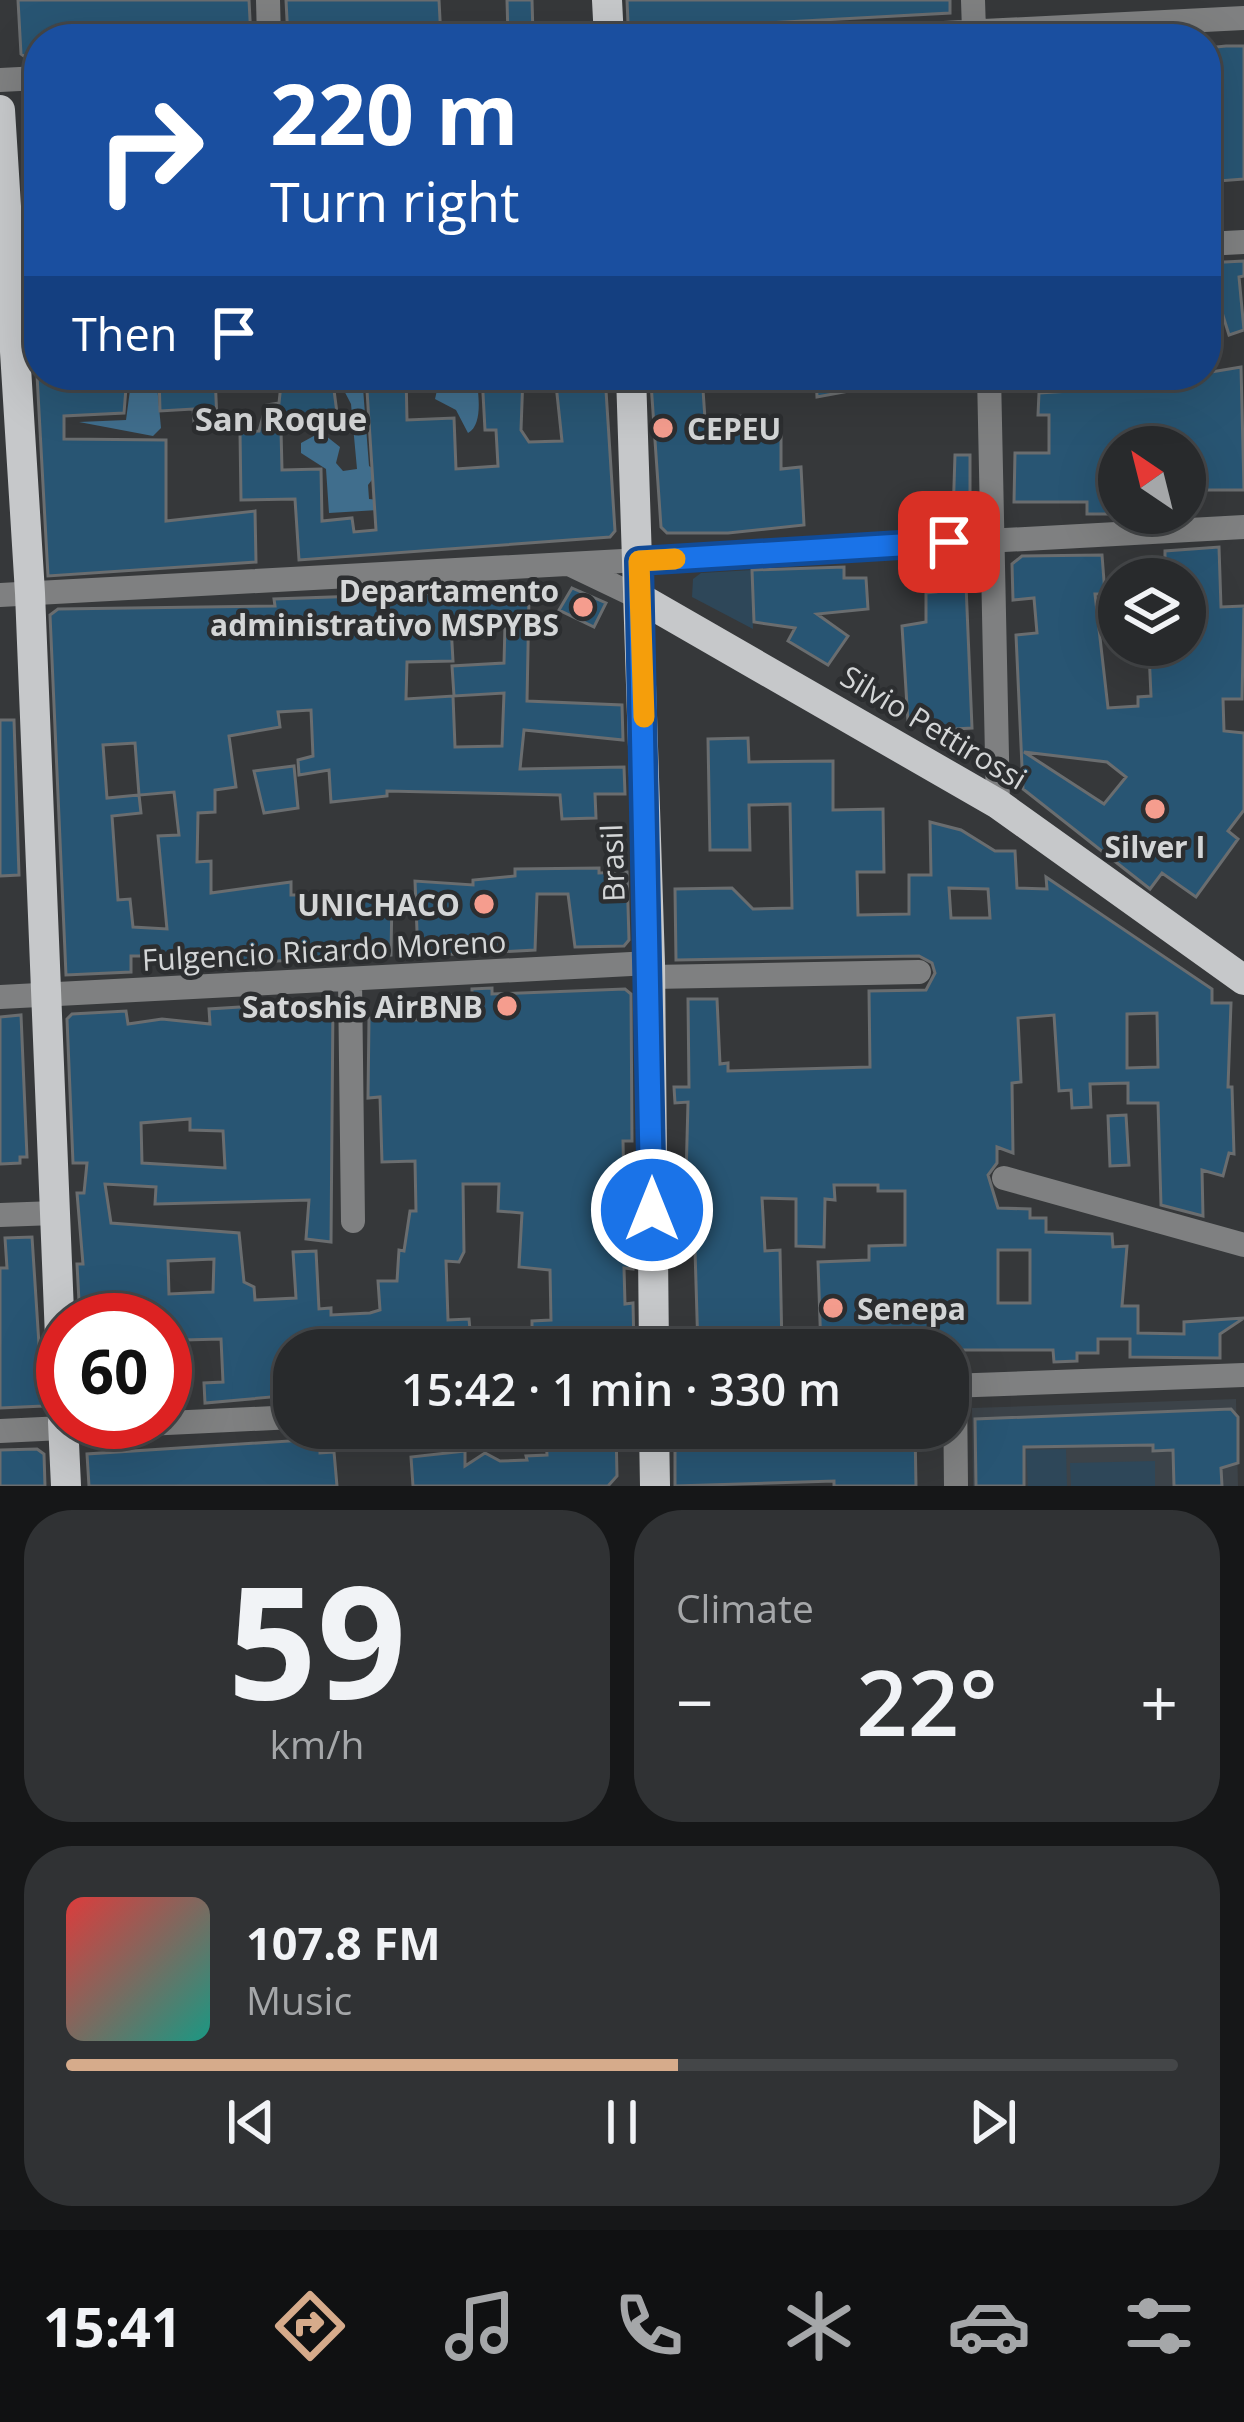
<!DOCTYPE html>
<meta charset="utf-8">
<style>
:root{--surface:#282a2c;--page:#303234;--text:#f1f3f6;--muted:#a5a7a9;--line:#444648;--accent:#d6ab8b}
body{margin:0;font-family:"Open Sans",sans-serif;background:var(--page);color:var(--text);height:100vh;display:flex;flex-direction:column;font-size:45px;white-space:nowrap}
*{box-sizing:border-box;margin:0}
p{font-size:39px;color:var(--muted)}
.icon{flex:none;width:66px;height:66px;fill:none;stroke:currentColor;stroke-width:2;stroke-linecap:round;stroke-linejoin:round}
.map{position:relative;height:1486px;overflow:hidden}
.sheet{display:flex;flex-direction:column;gap:24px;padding:24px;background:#161718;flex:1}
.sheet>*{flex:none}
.top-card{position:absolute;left:24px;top:24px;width:1197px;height:366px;border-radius:48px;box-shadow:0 12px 48px #0002,0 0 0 3px var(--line);background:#1a4fa0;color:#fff;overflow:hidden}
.needle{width:78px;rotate:325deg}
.tools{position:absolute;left:1098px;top:426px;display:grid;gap:24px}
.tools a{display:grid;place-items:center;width:108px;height:108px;border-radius:50%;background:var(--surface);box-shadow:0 12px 48px #0002,0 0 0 3px var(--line);font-size:60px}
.speed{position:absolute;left:36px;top:1293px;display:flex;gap:24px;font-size:60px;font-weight:700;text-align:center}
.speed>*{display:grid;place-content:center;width:156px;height:156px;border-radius:50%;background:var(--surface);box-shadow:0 12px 48px #0002,0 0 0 3px var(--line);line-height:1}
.speed .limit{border:18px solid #d22;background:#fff;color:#111}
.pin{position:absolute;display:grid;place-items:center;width:102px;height:102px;color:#fff;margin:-51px;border-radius:24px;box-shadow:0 6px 18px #0006}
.me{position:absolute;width:132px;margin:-66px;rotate:0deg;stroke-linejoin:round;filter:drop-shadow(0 0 9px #0008)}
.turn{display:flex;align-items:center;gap:42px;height:252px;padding:0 48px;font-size:54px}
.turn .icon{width:156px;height:156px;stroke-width:2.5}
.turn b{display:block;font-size:84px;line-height:102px}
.then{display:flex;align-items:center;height:114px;padding:0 48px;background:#0003;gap:24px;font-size:45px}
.big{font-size:90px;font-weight:600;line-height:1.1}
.sheet .card{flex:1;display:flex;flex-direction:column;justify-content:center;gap:18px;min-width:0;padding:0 42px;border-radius:48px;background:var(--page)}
.sheet .dial{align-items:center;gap:0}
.dial b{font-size:156px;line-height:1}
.song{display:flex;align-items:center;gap:36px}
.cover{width:144px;height:144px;border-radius:18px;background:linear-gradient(135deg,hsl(0 70% 55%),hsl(170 70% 35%))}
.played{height:12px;border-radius:6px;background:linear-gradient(90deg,var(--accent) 55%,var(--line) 55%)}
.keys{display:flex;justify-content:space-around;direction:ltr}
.heat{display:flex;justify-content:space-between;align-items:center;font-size:66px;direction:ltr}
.sheet .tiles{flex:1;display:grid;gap:24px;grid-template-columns:1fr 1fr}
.card:last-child{grid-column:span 2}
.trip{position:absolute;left:273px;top:1329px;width:696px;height:120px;border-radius:48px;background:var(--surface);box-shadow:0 12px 48px #0002,0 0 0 3px var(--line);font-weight:600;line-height:120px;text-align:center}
.dock{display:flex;height:192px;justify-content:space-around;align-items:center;background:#101112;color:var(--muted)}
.dock .icon{width:84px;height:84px}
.dock .on{color:var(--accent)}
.dock b{font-size:54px;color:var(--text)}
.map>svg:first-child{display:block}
</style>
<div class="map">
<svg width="1244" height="1486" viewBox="0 0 1244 1486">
<rect width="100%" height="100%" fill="#36383a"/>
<path fill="#3c4349" d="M 1236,1399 L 1238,1486 L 973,1486 L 972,1408 Z"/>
<path fill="#2e4759" d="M 752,570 L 753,629 L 692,597 L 693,579 L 701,573 Z
M 1066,1449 L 1067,1486 L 1028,1486 L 1026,1450 Z
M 1155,1461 L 1155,1486 L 1071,1486 L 1070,1463 Z"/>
<path fill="#406e8d" d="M 132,375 L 156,375 L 161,428 L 153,436 L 79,422 L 126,420 Z
M 336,375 L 362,375 L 369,466 L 378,472 L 368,485 L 369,499 L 379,500 L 378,510 L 329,513 L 326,469 L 301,453 L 301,443 L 321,432 L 340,447 L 336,463 L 343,471 L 357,469 L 351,404 Z
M 458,375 L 476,375 C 478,391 484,424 468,433 L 456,410 L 435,399 L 438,386 L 455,383 Z"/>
<path fill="#285573" stroke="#6a6d6f" stroke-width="3" fill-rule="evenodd" d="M 18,0 L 249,0 L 251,39 L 39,39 L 39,59 L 29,60 L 21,54 Z
M 286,0 L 439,0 L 441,39 L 408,39 L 407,33 L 288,39 Z
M 507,0 L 532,0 L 533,35 L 508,36 Z
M 627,0 L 950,0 L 950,13 L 637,30 L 628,23 Z
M 1226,46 L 1244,46 L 1244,179 L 1206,182 L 1206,48 Z
M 39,102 L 39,173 L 26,173 L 23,103 Z
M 1244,261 L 1244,276 L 1239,277 L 1244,330 L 1229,335 L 1221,309 L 1206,313 L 1206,263 Z
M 1241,367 L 1244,490 L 1185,490 L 1185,447 L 1119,447 L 1119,514 L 1087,514 L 1087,502 L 1014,502 L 1015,453 L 1049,453 L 1049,415 L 1038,415 L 1039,393 L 1117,388 L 1117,375 L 1143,375 L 1145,383 Z
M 37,375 L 127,375 L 124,413 L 64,416 L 64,439 L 166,440 L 166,521 L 255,511 L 256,562 L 48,576 Z
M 159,375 L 215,375 L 217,421 L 194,422 L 193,409 L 160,411 Z
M 282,375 L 332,375 L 339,428 L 281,430 L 282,470 L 321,469 L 322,521 L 352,518 L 354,532 L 376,530 L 366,375 L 406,375 L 407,420 L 454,418 L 456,469 L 498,466 L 496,430 L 485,430 L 482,375 L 523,375 L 521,430 L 529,442 L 562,441 L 555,375 L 605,375 L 615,531 L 610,537 L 299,560 L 295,499 L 241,500 L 240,432 L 259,431 L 266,405 L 279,403 Z
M 661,375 L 702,375 L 705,419 L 742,416 L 744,438 L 781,435 L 781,469 L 801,467 L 804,525 L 728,533 L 667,533 L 661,527 L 651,383 L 662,383 Z
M 816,375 L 863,375 L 865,388 L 817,397 Z
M 955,455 L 970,455 L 970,516 L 953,517 Z
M 1219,547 L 1221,607 L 1244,606 L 1242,699 L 1223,699 L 1224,731 L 1244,733 L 1244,810 L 1228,831 L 1238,839 L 1196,897 L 1162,873 L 1150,889 L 1023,789 L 1016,635 L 1037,633 L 1034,598 L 1013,600 L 1012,564 L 1022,556 L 1102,555 L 1105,594 L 1095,594 L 1108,708 L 1138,706 L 1138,697 L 1151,696 L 1149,652 L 1185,645 L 1185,579 L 1165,579 L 1165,551 ZM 1024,752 L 1107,762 L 1126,777 L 1104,804 Z
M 965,561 L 972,728 L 937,730 L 936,722 L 908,722 L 902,626 L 926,622 L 926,593 L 936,592 L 935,562 Z
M 844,567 L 844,578 L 866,578 L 868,609 L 817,614 L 848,636 L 828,665 L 788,641 L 795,628 L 754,622 L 752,570 Z
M 572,588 L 606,603 L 594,627 L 559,610 Z
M 477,592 L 529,597 L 527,701 L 622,705 L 623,740 L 524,730 L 520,769 L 624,767 L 625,794 L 595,794 L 596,818 L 562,819 L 560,795 L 387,791 L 387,796 L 331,802 L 329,770 L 299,775 L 298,760 L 313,756 L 311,710 L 278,712 L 280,727 L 229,736 L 236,787 L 215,790 L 215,812 L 198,813 L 197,862 L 211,861 L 211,893 L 291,882 L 291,895 L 392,895 L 391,955 L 162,967 L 163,956 L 131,956 L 131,972 L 66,975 L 50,615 L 58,609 L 275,606 L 274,599 ZM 505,625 L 504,663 L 452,666 L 454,696 L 504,693 L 502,746 L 455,747 L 453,696 L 406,699 L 407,662 L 453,661 L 451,626 ZM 135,743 L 139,795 L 107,798 L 103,745 ZM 174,792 L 179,835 L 158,836 L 167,929 L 133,927 L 130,899 L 118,900 L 112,816 L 141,813 L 139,795 Z
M 0,720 L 14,720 L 19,875 L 0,876 Z
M 748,738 L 749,762 L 833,761 L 833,810 L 883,809 L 884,872 L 857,872 L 858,915 L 909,914 L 909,875 L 931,875 L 930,822 L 961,830 L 995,851 L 1015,851 L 1017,888 L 1047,889 L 1046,877 L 1212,989 L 1212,1003 L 1231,1003 L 1228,1087 L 1232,1087 L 1234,1154 L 1229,1153 L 1223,1176 L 1202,1170 L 1203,1216 L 1161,1205 L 1158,1103 L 1128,1103 L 1128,1083 L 1090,1084 L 1091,1107 L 1072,1108 L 1071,1090 L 1059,1091 L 1054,1015 L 1018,1018 L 1021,1082 L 1012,1083 L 1013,1153 L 997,1147 L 997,1163 L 988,1175 L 998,1208 L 1030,1209 L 1030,1218 L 1046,1218 L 1046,1232 L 1112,1234 L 1113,1247 L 1127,1246 L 1122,1306 L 1138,1306 L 1138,1333 L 1184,1334 L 1184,1322 L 1244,1318 L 1220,1334 L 1220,1358 L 1130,1357 L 1130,1339 L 1098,1339 L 1098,1353 L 1077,1353 L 1077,1361 L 1054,1362 L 1053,1350 L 821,1350 L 818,1262 L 869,1260 L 869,1246 L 905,1245 L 905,1191 L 878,1191 L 878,1185 L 834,1185 L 835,1200 L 825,1199 L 824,1247 L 796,1246 L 796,1199 L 762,1198 L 765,1251 L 780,1250 L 782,1350 L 698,1350 L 694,1216 L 685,1216 L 688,1102 L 675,1103 L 674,1087 L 689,1087 L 688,999 L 717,999 L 720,1064 L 728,1063 L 728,1071 L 870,1067 L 869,991 L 926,990 L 935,973 L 932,963 L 919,956 L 676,960 L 675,889 L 732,888 L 753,909 L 792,908 L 790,804 L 749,805 L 750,850 L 710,850 L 708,739 ZM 949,888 L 988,889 L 990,918 L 951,918 ZM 1157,1013 L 1158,1067 L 1127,1068 L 1127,1014 ZM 998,1250 L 1030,1250 L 1030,1303 L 998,1303 Z
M 294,766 L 298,808 L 264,813 L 254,771 Z
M 599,868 L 599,873 L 627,872 L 629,940 L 624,946 L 575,947 L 568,894 L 537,894 L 535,950 L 418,956 L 415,881 L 473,885 L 473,880 L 515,876 L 515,869 Z
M 492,988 L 492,994 L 625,989 L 631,994 L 632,1141 L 623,1141 L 624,1190 L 616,1190 L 614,1203 L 615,1242 L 633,1243 L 633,1269 L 624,1268 L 625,1304 L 633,1303 L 634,1350 L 294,1350 L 294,1395 L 205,1403 L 204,1383 L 223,1382 L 221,1339 L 184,1340 L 186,1389 L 165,1390 L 165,1320 L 154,1320 L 154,1314 L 80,1320 L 77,1264 L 83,1264 L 77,1193 L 84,1193 L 87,1163 L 73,1163 L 67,1019 L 72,1014 L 126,1011 L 128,1024 L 162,1019 L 210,1024 L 209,1009 L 333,1001 L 331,1242 L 306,1239 L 309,1200 L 155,1204 L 156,1187 L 105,1184 L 111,1223 L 239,1233 L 244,1282 L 254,1287 L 255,1300 L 296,1298 L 293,1252 L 316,1251 L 319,1309 L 331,1308 L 331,1315 L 370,1313 L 380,1310 L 378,1281 L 397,1281 L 399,1250 L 404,1251 L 410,1211 L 416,1211 L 415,1161 L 382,1162 L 380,1097 L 368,1098 L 369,1018 L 420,1020 L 420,997 L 472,995 L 472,989 ZM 190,1119 L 190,1130 L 223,1131 L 225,1168 L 142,1163 L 141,1123 ZM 463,1184 L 499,1184 L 498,1211 L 522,1213 L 519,1267 L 550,1270 L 551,1320 L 532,1321 L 532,1329 L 470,1330 L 469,1319 L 448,1320 L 446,1261 L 459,1262 L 464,1252 ZM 214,1259 L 213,1292 L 169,1294 L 168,1261 Z
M 21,1015 L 27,1157 L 20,1157 L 20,1163 L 0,1164 L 0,1017 Z
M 1126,1115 L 1129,1165 L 1110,1166 L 1108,1116 Z
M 32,1237 L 43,1406 L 0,1408 L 0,1268 L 7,1268 L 5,1238 Z
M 1231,1409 L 1238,1417 L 1238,1463 L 1221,1468 L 1222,1486 L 1174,1486 L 1173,1450 L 1153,1451 L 1153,1445 L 1024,1447 L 1024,1486 L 976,1486 L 975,1419 Z
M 683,1428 L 915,1428 L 916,1486 L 834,1486 L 834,1481 L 675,1486 L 675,1432 Z
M 616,1429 L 617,1476 L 608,1486 L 413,1486 L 411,1457 L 465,1451 L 465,1466 L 485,1453 L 500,1461 L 527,1460 L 526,1456 L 547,1455 L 546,1435 L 557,1431 Z
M 320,1439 L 320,1453 L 334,1452 L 337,1486 L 89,1486 L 87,1454 Z
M 37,1449 L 44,1454 L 45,1486 L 0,1486 L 0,1450 Z"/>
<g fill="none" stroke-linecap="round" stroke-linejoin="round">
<path stroke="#7f8081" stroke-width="24" d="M 268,0 L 269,39
M 973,0 L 974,31
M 824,39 L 1244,18
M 0,80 L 39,78
M 1206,244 L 1244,242
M 989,375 L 998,804
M 571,565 L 640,598
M 0,595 L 1244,527
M 651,977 L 919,972
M 350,979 L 353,1221
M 0,997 L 650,963
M 1004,1178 L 1244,1245
M 0,1215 L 55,1213
M 948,1386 L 1244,1375
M 955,1386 L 956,1486
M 0,1431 L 294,1417"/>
<path stroke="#c6c8ca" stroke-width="30" d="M 607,0 L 609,39
M 0,110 L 30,593 L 63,1412
M 631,375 L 650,963 L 654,1350
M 640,598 L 998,804 L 1244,980
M 63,1422 L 66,1486
M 654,1428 L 655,1486"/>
</g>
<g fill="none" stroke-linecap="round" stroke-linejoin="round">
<g stroke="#114b97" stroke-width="30">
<path id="route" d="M 652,1210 L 639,561 L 949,542"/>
</g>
<use href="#route" stroke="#1a73e8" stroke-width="21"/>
<path stroke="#f59e0b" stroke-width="21" d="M 644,717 L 639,561 L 675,559"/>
</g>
<g fill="#f59d8e" stroke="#2c2e30" stroke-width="4.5">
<circle cx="663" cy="428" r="12"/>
<circle cx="583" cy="607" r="12"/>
<circle cx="1155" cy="809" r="12"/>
<circle cx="484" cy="904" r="12"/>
<circle cx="507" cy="1006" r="12"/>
<circle cx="833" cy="1308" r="12"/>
</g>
<g text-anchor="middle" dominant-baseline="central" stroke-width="9" stroke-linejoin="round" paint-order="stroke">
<g font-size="30" font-weight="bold" fill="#d4d6d7" stroke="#2c2e30" text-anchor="end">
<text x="687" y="428" text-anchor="start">CEPEU</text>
<text x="559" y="590">Departamento<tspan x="559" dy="34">administrativo MSPYBS</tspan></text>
<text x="1155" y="846" text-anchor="middle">Silver I</text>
<text x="460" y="904">UNICHACO</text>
<text x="483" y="1006">Satoshis AirBNB</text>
<text x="857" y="1308" text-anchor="start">Senepa</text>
</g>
<g font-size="30" fill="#d4d6d7" stroke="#2c2e30">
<text transform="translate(934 727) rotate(31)">Silvio Pettirossi</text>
<text transform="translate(612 863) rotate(-92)">Brasil</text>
<text transform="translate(324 950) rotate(-3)">Fulgencio Ricardo Moreno</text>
</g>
<g font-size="33" font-weight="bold" fill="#d4d6d7" stroke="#2c2e30">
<text x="281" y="418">San Roque</text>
</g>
</g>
</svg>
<div class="tools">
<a><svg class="needle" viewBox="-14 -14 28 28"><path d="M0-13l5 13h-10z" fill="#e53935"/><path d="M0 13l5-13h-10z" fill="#a5a7a9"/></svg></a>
<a><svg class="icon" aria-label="layers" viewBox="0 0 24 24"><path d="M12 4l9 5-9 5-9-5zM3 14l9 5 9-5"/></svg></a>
</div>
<div class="speed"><div class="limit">60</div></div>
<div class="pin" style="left:949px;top:542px;background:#d93025"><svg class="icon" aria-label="arrive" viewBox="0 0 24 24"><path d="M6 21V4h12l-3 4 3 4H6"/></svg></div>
<svg class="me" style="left:652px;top:1210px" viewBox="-20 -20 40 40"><circle r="17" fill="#1a73e8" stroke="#fff" stroke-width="3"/><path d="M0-11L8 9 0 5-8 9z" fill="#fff"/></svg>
<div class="trip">15:42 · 1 min · 330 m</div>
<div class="top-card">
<div class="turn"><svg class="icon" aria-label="right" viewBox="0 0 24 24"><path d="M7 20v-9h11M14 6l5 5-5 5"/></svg><div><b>220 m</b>Turn right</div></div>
<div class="then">Then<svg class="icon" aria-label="arrive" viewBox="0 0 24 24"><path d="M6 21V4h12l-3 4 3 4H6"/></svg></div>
</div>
</div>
<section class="sheet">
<div class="tiles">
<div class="card dial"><b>59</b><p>km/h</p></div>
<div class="card"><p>Climate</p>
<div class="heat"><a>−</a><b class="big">22°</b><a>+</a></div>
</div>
<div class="card">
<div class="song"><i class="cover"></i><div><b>107.8 FM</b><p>Music</p></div></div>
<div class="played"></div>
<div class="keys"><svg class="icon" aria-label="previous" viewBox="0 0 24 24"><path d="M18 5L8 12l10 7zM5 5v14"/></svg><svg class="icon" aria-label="pause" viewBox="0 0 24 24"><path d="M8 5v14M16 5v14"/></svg><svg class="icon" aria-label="next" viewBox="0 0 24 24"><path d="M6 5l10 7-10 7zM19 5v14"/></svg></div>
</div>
</div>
</section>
<nav class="dock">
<b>15:41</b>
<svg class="icon on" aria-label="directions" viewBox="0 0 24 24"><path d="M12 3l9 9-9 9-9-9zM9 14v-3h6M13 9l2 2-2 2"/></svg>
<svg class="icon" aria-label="music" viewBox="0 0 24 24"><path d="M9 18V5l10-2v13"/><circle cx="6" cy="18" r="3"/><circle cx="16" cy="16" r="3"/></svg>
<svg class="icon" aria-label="phone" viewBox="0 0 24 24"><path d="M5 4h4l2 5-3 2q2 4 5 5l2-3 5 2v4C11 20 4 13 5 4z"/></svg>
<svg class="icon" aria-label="climate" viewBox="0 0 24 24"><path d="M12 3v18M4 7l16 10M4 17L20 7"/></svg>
<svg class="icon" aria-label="car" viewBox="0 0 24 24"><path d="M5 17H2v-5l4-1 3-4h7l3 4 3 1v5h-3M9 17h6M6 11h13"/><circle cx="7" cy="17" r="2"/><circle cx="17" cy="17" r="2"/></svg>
<svg class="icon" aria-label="filters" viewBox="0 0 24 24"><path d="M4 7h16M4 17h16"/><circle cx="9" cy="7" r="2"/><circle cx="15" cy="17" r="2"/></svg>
</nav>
